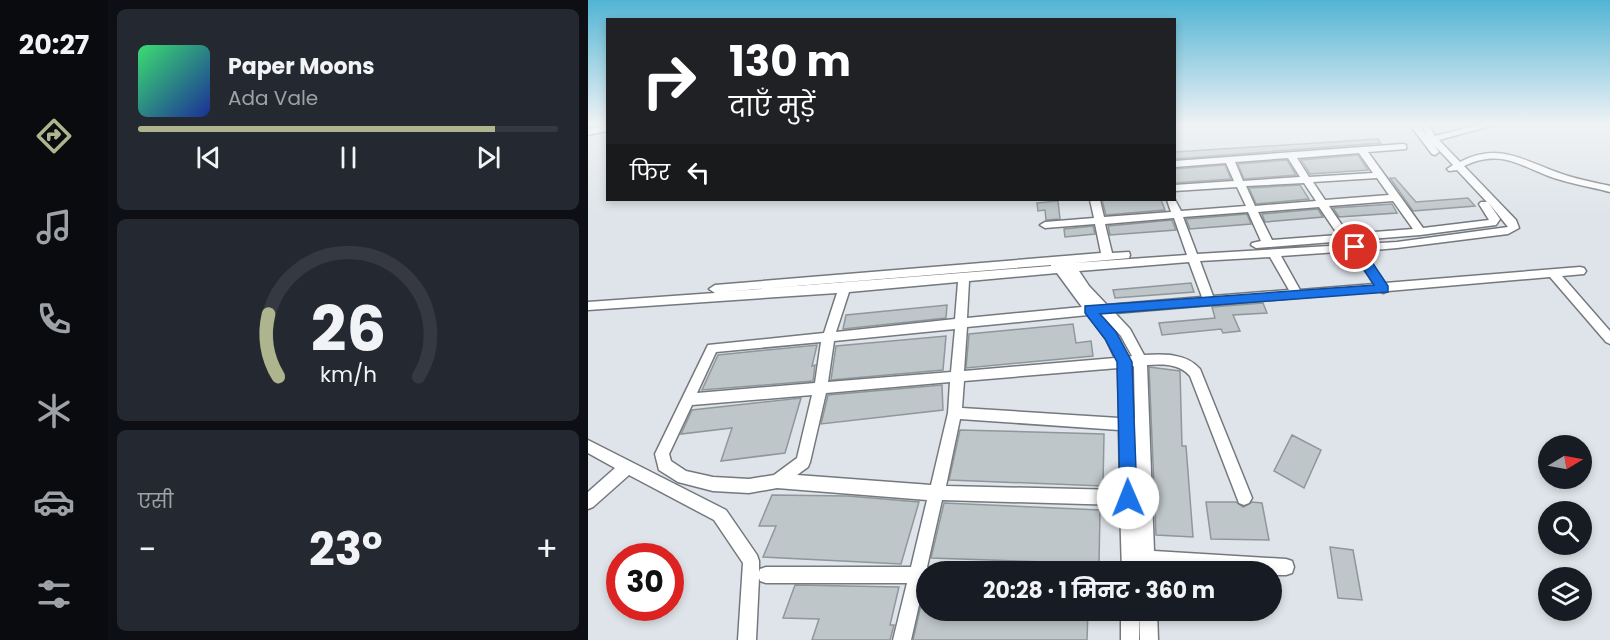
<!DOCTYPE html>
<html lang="hi">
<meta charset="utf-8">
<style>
:root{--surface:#171b24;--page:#242831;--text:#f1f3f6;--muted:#9ea1a6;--line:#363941;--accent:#aeb58e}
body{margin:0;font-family:Poppins,"Noto Sans Devanagari",sans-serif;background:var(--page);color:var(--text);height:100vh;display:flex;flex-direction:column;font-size:22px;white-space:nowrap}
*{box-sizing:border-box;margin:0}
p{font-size:20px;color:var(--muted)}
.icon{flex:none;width:33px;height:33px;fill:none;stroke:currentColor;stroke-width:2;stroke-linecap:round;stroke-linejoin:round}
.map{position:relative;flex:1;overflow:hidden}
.side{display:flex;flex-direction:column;gap:9px;padding:9px;background:#0d0f14;width:480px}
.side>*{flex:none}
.top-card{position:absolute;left:18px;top:18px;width:570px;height:183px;border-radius:0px;box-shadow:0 3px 9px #0003;background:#202124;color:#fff;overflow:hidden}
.needle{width:39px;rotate:80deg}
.tools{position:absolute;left:950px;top:435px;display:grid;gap:12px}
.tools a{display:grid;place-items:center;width:54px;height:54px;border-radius:50%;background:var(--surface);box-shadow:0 3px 9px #0003;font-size:30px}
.speed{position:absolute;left:18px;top:543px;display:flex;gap:12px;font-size:30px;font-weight:700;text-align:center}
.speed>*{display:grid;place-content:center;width:78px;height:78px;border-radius:50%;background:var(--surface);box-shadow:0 3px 9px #0003;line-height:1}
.speed .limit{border:9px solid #d22;background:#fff;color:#111}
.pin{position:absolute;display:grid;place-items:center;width:51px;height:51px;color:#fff;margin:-26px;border:3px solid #fff;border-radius:50%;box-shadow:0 2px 6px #0007}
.me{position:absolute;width:66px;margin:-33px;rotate:359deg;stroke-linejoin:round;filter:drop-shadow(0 0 4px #0008)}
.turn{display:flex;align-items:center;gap:21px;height:126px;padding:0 24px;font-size:27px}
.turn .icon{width:78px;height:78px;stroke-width:2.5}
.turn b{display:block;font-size:42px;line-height:51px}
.then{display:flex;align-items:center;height:57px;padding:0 24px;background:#0003;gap:12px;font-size:22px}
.big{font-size:45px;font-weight:700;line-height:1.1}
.side .widget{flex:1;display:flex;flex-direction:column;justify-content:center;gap:9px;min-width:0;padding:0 21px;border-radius:9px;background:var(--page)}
.side .dial{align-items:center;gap:0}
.dial svg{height:156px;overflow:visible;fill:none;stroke:var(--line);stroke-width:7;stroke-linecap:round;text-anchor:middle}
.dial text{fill:var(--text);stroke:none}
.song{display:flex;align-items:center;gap:18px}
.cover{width:72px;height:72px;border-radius:9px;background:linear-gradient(135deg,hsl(140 70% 55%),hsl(230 70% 35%))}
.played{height:6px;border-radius:3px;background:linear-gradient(90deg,var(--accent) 85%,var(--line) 85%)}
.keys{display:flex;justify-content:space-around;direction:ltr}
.heat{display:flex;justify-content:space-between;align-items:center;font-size:33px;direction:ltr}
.trip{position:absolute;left:328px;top:561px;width:366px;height:60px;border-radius:30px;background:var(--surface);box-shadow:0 3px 9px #0003;font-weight:700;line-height:60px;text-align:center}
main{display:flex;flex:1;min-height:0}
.tab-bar{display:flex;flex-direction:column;width:108px;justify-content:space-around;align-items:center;background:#090b0e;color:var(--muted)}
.tab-bar .icon{width:42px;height:42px}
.tab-bar .active{color:var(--accent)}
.tab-bar b{font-size:27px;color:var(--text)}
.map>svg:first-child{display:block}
</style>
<main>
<nav class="tab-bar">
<b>20:27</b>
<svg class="icon active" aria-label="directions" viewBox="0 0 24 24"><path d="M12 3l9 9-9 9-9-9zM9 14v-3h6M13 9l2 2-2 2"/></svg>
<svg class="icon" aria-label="music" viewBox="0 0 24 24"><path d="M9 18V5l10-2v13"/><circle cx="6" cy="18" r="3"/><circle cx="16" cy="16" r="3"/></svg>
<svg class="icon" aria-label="phone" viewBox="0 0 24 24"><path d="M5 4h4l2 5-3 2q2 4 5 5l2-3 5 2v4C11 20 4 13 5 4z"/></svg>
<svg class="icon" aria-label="climate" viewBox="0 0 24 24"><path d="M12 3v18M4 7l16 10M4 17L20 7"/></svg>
<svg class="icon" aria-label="car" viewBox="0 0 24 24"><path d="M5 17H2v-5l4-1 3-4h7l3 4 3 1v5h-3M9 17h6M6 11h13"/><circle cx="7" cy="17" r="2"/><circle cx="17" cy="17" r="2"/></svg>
<svg class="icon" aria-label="filters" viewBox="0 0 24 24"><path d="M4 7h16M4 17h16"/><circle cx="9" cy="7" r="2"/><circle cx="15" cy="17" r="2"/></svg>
</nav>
<section class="side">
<div class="widget">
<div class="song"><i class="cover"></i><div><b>Paper Moons</b><p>Ada Vale</p></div></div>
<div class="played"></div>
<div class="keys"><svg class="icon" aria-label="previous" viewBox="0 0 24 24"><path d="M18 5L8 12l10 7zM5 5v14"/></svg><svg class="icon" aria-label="pause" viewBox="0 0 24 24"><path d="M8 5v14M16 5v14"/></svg><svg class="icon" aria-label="next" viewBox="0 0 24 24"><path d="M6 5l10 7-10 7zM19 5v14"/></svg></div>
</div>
<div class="widget dial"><svg viewBox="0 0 100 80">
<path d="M14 69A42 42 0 1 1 86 69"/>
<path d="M14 69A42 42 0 0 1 9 37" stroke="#aeb58e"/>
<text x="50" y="56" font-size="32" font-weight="700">26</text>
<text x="50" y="72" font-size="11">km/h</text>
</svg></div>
<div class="widget"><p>एसी</p>
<div class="heat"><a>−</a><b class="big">23°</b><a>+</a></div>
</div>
</section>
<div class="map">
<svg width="1022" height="640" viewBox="0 0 1022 640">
<rect width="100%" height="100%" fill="#dee4e9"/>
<path fill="#bec6c9" stroke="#8f979a" stroke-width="1.5" d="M 790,139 L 793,143 L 586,159 L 586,152 Z
M 770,155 L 780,170 L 722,174 L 713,160 Z
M 699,160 L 708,175 L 656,179 L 650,164 Z
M 637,165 L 643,179 L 586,183 L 586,169 Z
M 802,178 L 807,178 L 828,202 L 880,198 L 887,206 L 825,211 Z
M 712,185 L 721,199 L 668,204 L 661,188 Z
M 514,200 L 573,200 L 577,210 L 518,215 Z
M 470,201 L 472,219 L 458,220 L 457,210 L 450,211 L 449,203 Z
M 804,204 L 809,213 L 751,217 L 745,208 Z
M 730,209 L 735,217 L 677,222 L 674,214 Z
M 659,214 L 663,224 L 602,229 L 598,219 Z
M 584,220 L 588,230 L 522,235 L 520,226 Z
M 505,226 L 507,234 L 477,237 L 476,229 Z
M 603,283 L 606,292 L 527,298 L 525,290 Z
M 675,303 L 679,313 L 645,315 L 652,331 L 635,333 L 633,329 L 574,335 L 571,323 L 627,318 L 624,307 Z
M 359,305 L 358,318 L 255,329 L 258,315 Z
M 485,324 L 488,343 L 503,341 L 505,356 L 378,368 L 381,334 Z
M 358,336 L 355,370 L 243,380 L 248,346 Z
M 229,345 L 224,366 L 227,365 L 225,381 L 114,390 L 130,355 Z
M 561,367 L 592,371 L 594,446 L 598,446 L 605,537 L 568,535 Z
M 354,385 L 355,410 L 233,424 L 240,395 Z
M 213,398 L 197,453 L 133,461 L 144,428 L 93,434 L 104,410 Z
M 372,430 L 516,434 L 515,486 L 361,480 Z
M 704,435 L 733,450 L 716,488 L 686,471 Z
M 184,495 L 260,496 L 331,502 L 313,564 L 175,557 L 188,526 L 171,526 Z
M 618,502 L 648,502 L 655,507 L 664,502 L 674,503 L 681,540 L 623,539 Z
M 356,503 L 512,510 L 511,564 L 343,558 Z
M 742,547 L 765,550 L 774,600 L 750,598 Z
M 207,585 L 311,587 L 302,625 L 306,625 L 302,640 L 224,640 L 231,619 L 195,618 Z
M 337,587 L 339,610 L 500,610 L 499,640 L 325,640 Z"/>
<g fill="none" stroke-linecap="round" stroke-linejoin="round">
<g stroke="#74797e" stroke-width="3">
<path id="minor" d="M 822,125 L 831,125 L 839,136 L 833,125 L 841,125 L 847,136 L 890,125 L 906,125 L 851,140 L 872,162 C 911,142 934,160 971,173 C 987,179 1005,182 1022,186 L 1022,192 C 1004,187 984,184 966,178 C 932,166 913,148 876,166 L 928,220 L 931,228 L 920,234 L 809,248 L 775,251 L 797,283 L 992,267 L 996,268 L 998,271 L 996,274 L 974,276 L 1022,331 L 1022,344 L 1018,342 L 962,277 L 800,291 L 795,293 L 791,291 L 527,313 L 542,329 L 556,355 C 576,354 598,353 612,369 L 664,498 L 661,503 L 656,505 L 651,503 L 602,376 C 591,363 574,364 559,365 L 566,551 L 698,559 L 704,561 L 706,567 L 704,573 L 698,575 L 684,575 L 684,572 L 631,572 L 566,568 L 566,572 L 534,572 L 532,505 L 354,500 L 339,567 L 346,572 L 339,572 L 339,583 L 336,583 L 323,640 L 305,640 L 319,583 L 178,583 L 172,581 L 171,578 L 168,640 L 150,640 L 155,563 L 126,520 L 41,475 L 5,507 L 0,509 L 0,492 L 27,468 L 0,453 L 0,440 L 138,510 L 169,555 L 171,561 L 171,572 L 172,569 L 178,567 L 323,567 L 339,500 L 189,488 L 161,493 L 125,491 L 90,482 L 71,470 L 67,454 L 120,345 L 236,333 L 249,293 L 0,310 L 0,302 L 127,293 L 121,289 L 127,285 L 513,253 L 507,224 L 457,228 L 452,225 L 457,222 L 506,218 L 502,200 L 512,200 L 516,217 L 583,212 L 579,200 L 586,200 L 586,198 L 593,211 L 658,206 L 649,187 L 586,191 L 586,185 L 646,181 L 638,163 L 586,167 L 586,161 L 815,144 L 818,145 L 818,149 L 780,152 L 835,228 L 901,220 L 891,204 L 893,202 L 899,202 L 869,170 L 861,171 L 859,169 L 865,165 L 847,146 L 851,152 L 847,155 L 844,154 ZM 771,153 L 785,173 L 721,177 L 709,158 ZM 700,158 L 712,177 L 655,181 L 647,162 ZM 789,178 L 801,195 L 737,200 L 725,182 ZM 716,183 L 728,201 L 667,206 L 658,186 ZM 805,201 L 825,229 L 760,234 L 741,206 ZM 900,202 L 920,227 L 809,242 L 609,254 L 595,217 L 660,212 L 673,241 L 664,243 L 663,245 L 668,248 L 832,235 L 908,225 L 912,219 ZM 731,207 L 750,235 L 684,240 L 670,212 ZM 586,218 L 599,255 L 486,263 L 541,258 L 542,255 L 541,252 L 524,253 L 517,224 ZM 764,251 L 786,284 L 712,290 L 693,256 ZM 682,257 L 701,290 L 625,296 L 612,261 ZM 601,262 L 614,297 L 519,305 L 501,286 L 491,271 ZM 463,265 L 463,266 L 134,292 ZM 469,273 L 494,307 L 379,318 L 381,281 ZM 370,282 L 367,319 L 248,332 L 261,292 ZM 513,314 L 533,336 L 544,356 L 540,357 L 527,333 ZM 500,315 L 518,339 L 527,358 L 376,371 L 379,327 ZM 367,329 L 363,372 L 240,382 L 246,341 ZM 233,342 L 227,383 L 109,393 L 128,352 ZM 546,366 L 547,419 L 545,419 L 543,367 ZM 530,368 L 531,418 L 374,408 L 376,381 ZM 362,382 L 360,413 L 343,485 L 209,475 L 220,467 L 222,462 L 238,393 ZM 224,395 L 209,458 L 186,475 L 161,479 L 125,477 L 98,471 L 83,461 L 81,454 L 104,405 ZM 372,419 L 531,430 L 532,490 L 358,486 ZM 545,431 L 547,431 L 548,491 L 547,490 Z
M 16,126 L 19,127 L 19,131 L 0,135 L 0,129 Z
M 533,610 L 551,610 L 551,640 L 533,640 Z
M 551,610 L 569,610 L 570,640 L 552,640 Z"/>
</g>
<use href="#minor" fill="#fff" fill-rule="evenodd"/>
</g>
<linearGradient id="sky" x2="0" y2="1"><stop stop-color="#52b4d4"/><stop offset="0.58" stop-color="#f0f3f5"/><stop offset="1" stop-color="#f0f3f5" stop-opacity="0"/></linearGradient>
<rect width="1022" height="215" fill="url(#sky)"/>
<path fill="#1a73e8" stroke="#114b97" stroke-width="1.5" d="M 767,243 L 772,244 L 800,286 L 800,292 L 512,314 L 528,332 L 544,362 L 549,498 L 546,504 L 540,506 L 534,504 L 532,498 L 529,362 L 517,339 L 497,313 L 497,306 L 786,285 L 761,247 Z"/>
</svg>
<div class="tools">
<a><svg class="needle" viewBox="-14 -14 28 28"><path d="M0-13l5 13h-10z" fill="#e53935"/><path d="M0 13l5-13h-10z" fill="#9ea1a6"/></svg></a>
<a><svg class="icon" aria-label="search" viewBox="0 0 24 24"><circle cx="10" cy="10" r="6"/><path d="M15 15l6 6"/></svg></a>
<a><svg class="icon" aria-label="layers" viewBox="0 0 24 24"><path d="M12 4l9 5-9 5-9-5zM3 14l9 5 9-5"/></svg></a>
</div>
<div class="speed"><div class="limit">30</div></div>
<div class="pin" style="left:767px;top:247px;background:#d93025"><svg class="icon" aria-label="arrive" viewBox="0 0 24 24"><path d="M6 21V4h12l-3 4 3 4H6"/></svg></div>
<svg class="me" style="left:540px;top:498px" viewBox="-20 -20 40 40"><circle r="19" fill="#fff"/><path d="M0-13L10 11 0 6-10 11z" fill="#1a73e8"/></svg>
<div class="trip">20:28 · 1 मिनट · 360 m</div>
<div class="top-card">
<div class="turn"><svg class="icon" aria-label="right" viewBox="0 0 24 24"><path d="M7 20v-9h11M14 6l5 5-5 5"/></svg><div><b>130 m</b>दाएँ मुड़ें</div></div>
<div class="then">फिर<svg class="icon" aria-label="left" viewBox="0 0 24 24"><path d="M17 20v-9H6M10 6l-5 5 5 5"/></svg></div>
</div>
</div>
</main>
